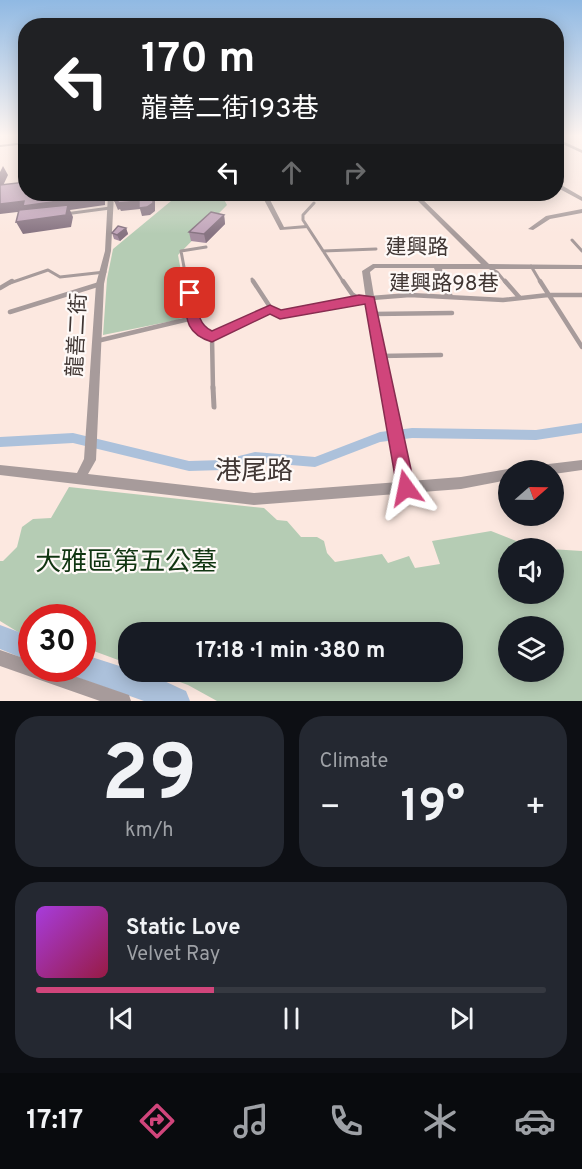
<!DOCTYPE html>
<meta charset="utf-8">
<style>
:root{--surface:#171b24;--page:#242831;--text:#f1f3f6;--muted:#9ea1a6;--line:#363941;--accent:#d0457b}
body{margin:0;font-family:Overpass,"Noto Sans TC",sans-serif;background:var(--page);color:var(--text);height:100vh;display:flex;flex-direction:column;font-size:22px;white-space:nowrap}
*{box-sizing:border-box;margin:0}
p{font-size:20px;color:var(--muted)}
.icon{flex:none;width:33px;height:33px;fill:none;stroke:currentColor;stroke-width:2;stroke-linecap:round;stroke-linejoin:round}
.map{position:relative;height:701px;overflow:hidden}
.drawer{display:flex;flex-direction:column;gap:15px;padding:15px;background:#0d0f14;flex:1}
.drawer>*{flex:none}
.guide{position:absolute;left:18px;top:18px;width:546px;height:183px;border-radius:24px;box-shadow:0 3px 15px #0003;background:#202124;color:#fff;overflow:hidden}
.needle{width:39px;rotate:70deg}
.buttons{position:absolute;left:498px;top:460px;display:grid;gap:12px}
.buttons a{display:grid;place-items:center;width:66px;height:66px;border-radius:50%;background:var(--surface);box-shadow:0 3px 15px #0003;font-size:30px}
.speed{position:absolute;left:18px;top:604px;display:flex;gap:12px;font-size:30px;font-weight:700;text-align:center}
.speed>*{display:grid;place-content:center;width:78px;height:78px;border-radius:50%;background:var(--surface);box-shadow:0 3px 15px #0003;line-height:1}
.speed .limit{border:9px solid #d22;background:#fff;color:#111}
.pin{position:absolute;display:grid;place-items:center;width:51px;height:51px;color:#fff;margin:-26px;border-radius:12px;box-shadow:0 3px 9px #0006}
.me{position:absolute;width:66px;margin:-33px;rotate:348deg;stroke-linejoin:round;filter:drop-shadow(0 0 4px #0008)}
.turn{display:flex;align-items:center;gap:21px;height:126px;padding:0 24px;font-size:27px}
.turn .icon{width:78px;height:78px;stroke-width:2.5}
.turn b{display:block;font-size:42px;line-height:51px}
.lanes{display:flex;align-items:center;height:57px;padding:0 24px;background:#0003;justify-content:center;gap:30px;direction:ltr}
.lanes .off{opacity:.35}
.big{font-size:45px;font-weight:700;line-height:1.1}
.drawer .tile{flex:1;display:flex;flex-direction:column;justify-content:center;gap:9px;min-width:0;padding:0 21px;border-radius:24px;background:var(--page)}
.drawer .dial{align-items:center;gap:0}
.dial b{font-size:78px;line-height:1}
.song{display:flex;align-items:center;gap:18px}
.cover{width:72px;height:72px;border-radius:9px;background:linear-gradient(135deg,hsl(280 70% 55%),hsl(340 70% 35%))}
.played{height:6px;border-radius:3px;background:linear-gradient(90deg,var(--accent) 35%,var(--line) 35%)}
.keys{display:flex;justify-content:space-around;direction:ltr}
.heat{display:flex;justify-content:space-between;align-items:center;font-size:33px;direction:ltr}
.drawer .tiles{flex:1;display:grid;gap:15px;grid-template-columns:1fr 1fr}
.tile:last-child{grid-column:span 2}
.trip{position:absolute;left:118px;top:622px;width:345px;height:60px;border-radius:24px;background:var(--surface);box-shadow:0 3px 15px #0003;font-weight:700;line-height:60px;text-align:center}
.dock{display:flex;height:96px;justify-content:space-around;align-items:center;background:#090b0e;color:var(--muted)}
.dock .icon{width:42px;height:42px}
.dock .active{color:var(--accent)}
.dock b{font-size:27px;color:var(--text)}
.map>svg:first-child{display:block}
</style>
<div class="map">
<svg width="582" height="701" viewBox="0 0 582 701">
<rect width="100%" height="100%" fill="#fce8e0"/>
<path fill="#b5ccb4" fill-rule="evenodd" d="M 198,194 L 221,194 L 227,205 L 178,255 L 189,314 L 177,320 L 103,335 L 107,279 L 113,249 L 171,201 L 198,196 Z
M 69,487 L 264,508 L 277,520 L 287,521 L 301,537 L 317,537 L 324,541 L 327,553 L 335,562 L 382,554 L 388,563 L 409,556 L 415,568 L 440,564 L 432,541 L 491,531 L 534,548 L 582,551 L 582,701 L 217,701 L 188,685 L 153,672 L 453,672 L 453,633 L 129,633 L 129,664 L 83,647 L 82,618 L 32,618 L 31,635 L 18,632 L 0,621 L 0,561 L 3,561 L 17,547 L 22,527 L 33,519 L 51,518 ZM 508,549 L 554,549 L 554,594 L 508,594 ZM 508,627 L 554,627 L 554,672 L 508,672 Z"/>
<g fill="none" stroke-linecap="round" stroke-linejoin="round">
<path fill="#acc1db" fill-rule="evenodd" d="M 582,423 L 582,433 L 536,440 L 412,438 L 380,442 L 315,467 L 255,462 L 223,470 L 189,471 L 73,443 L 0,447 L 0,437 L 73,433 L 189,461 L 223,460 L 255,452 L 315,457 L 380,432 L 412,428 L 536,430 Z"/>
<path fill="#acc1db" fill-rule="evenodd" d="M 0,625 L 32,637 L 32,662 L 0,649 Z
M 82,654 L 129,669 L 129,672 C 149,672 168,683 186,691 L 190,701 L 144,701 L 73,676 L 70,669 L 82,669 Z"/>
<path stroke="#a79b9b" stroke-width="3" d="M 314,203 L 303,215 L 303,220 L 344,283
M 65,214 L 110,208
M 572,240 L 582,251
M 323,251 L 376,249
M 531,266 L 541,283
M 488,267 L 497,272 L 506,283
M 252,279 L 254,283
M 10,283 L 48,270 L 60,277 L 105,272
M 187,283 L 181,251 L 206,247"/>
<path stroke="#a79b9b" stroke-width="4.5" d="M 186,281 L 196,326 L 199,331 L 212,337 L 213,389
M 253,281 L 274,313 L 280,314 L 358,300
M 343,281 L 352,294 L 359,299 L 410,295 L 503,300 L 548,295 L 582,295
M 505,281 L 519,297
M 540,281 L 582,347
M 0,288 L 12,281
M 10,312 L 100,284
M 373,314 L 452,313
M 212,337 L 270,309
M 97,341 L 193,318
M 379,356 L 441,355"/>
<path stroke="#a79b9b" stroke-width="5" d="M 213,387 L 214,407"/>
<path fill="#a79b9b" fill-rule="evenodd" d="M 556,138 L 582,150 L 582,153 L 556,141 Z
M 26,142 L 26,144 L 0,147 L 0,145 Z
M 556,182 L 582,197 L 582,201 L 556,187 Z
M 108,194 L 114,194 L 111,251 L 104,284 L 96,460 L 88,474 L 254,493 L 399,482 L 374,356 L 362,271 L 373,264 L 481,264 L 411,194 L 417,194 L 489,264 L 582,265 L 582,269 L 442,269 L 453,296 L 449,299 L 445,296 L 434,268 L 375,268 L 370,272 L 384,356 L 410,481 L 461,477 L 508,469 L 512,471 L 508,471 L 508,480 L 461,489 L 254,505 L 0,475 L 0,465 L 77,473 L 84,459 L 96,284 L 105,251 Z
M 261,194 L 267,194 L 284,227 L 306,225 L 308,226 L 308,228 L 280,230 Z
M 582,209 L 582,213 L 550,219 L 533,230 L 528,229 L 546,216 Z
M 582,460 L 582,470 L 554,474 L 554,471 L 526,471 L 528,467 L 532,466 Z
M 0,650 L 32,661 L 32,669 L 54,669 L 129,695 L 131,701 L 100,701 L 0,666 Z"/>
</g>
<path fill="#a68ea0" d="M 224,215 L 225,224 L 206,243 L 191,241 L 189,232 Z
M 126,228 L 128,234 L 120,241 L 114,239 L 112,233 Z"/>
<path fill="#877482" d="M 3,166 L 8,175 L 0,192 L 0,172 Z
M 58,194 L 64,194 L 63,200 L 103,194 L 105,200 L 105,205 L 70,210 L 73,217 L 71,227 L 23,234 L 16,222 L 26,211 L 0,214 L 0,204 L 58,196 Z
M 153,194 L 154,194 L 155,196 L 155,211 L 150,215 L 142,216 L 140,209 L 121,211 L 120,209 L 118,210 L 113,198 L 139,201 Z
M 224,215 L 225,224 L 206,243 L 204,234 Z
M 126,228 L 128,234 L 120,241 L 117,235 Z"/>
<path fill="#c1a5ba" stroke="#877482" stroke-width="1.5" d="M 26,182 L 26,194 L 58,194 L 58,196 L 74,194 L 102,194 L 102,195 L 23,206 L 24,201 L 0,204 L 0,185 Z
M 112,194 L 153,194 L 153,203 L 147,207 L 139,208 L 139,201 L 118,203 L 118,201 L 115,201 L 115,198 L 113,198 Z
M 68,205 L 66,215 L 16,222 L 19,210 Z
M 211,212 L 224,215 L 204,234 L 189,232 Z
M 118,226 L 126,228 L 117,235 L 112,233 Z"/>
<linearGradient id="sky" x2="0" y2="1"><stop stop-color="#90b9e3"/><stop offset="0.58" stop-color="#fef5f1"/><stop offset="1" stop-color="#fef5f1" stop-opacity="0"/></linearGradient>
<rect width="582" height="234" fill="url(#sky)"/>
<path fill="#d0457b" stroke="#872d50" stroke-width="1.5" d="M 190,289 L 196,293 C 198,309 197,324 212,331 L 270,305 L 281,310 L 359,295 L 374,297 L 415,488 L 412,494 L 406,497 L 400,494 L 397,488 L 365,304 L 280,319 L 270,314 L 212,342 C 185,334 186,318 184,293 Z"/>
<g text-anchor="middle" dominant-baseline="central" stroke-width="4.5" stroke-linejoin="round" paint-order="stroke">
<g font-size="21" fill="#403633" stroke="#fef9f7">
<text x="417" y="248">建興路</text>
<text x="444" y="284">建興路98巷</text>
<text transform="translate(78 335) rotate(-87)">龍善二街</text>
</g>
<g font-size="26" fill="#403633" stroke="#fef9f7">
<text x="254" y="472">港尾路</text>
</g>
<g font-size="26" fill="#103511" stroke="#fef9f7">
<text x="126" y="563">大雅區第五公墓</text>
</g>
</g>
</svg>
<div class="buttons">
<a><svg class="needle" viewBox="-14 -14 28 28"><path d="M0-13l5 13h-10z" fill="#e53935"/><path d="M0 13l5-13h-10z" fill="#9ea1a6"/></svg></a>
<a><svg class="icon" aria-label="sound" viewBox="0 0 24 24"><path d="M4 9h4l5-4v14l-5-4H4zM17 9q2 3 0 6"/></svg></a>
<a><svg class="icon" aria-label="layers" viewBox="0 0 24 24"><path d="M12 4l9 5-9 5-9-5zM3 14l9 5 9-5"/></svg></a>
</div>
<div class="speed"><div class="limit">30</div></div>
<div class="pin" style="left:190px;top:293px;background:#d93025"><svg class="icon" aria-label="arrive" viewBox="0 0 24 24"><path d="M6 21V4h12l-3 4 3 4H6"/></svg></div>
<svg class="me" style="left:406px;top:488px" viewBox="-20 -20 40 40"><path d="M0-17L14 15 0 8-14 15z" fill="#d0457b" stroke="#fff" stroke-width="4"/></svg>
<div class="trip">17:18 · 1 min · 380 m</div>
<div class="guide">
<div class="turn"><svg class="icon" aria-label="left" viewBox="0 0 24 24"><path d="M17 20v-9H6M10 6l-5 5 5 5"/></svg><div><b>170 m</b>龍善二街193巷</div></div>
<div class="lanes"><svg class="icon" aria-label="left" viewBox="0 0 24 24"><path d="M17 20v-9H6M10 6l-5 5 5 5"/></svg><svg class="icon off" aria-label="ahead" viewBox="0 0 24 24"><path d="M12 20V5M6 11l6-6 6 6"/></svg><svg class="icon off" aria-label="right" viewBox="0 0 24 24"><path d="M7 20v-9h11M14 6l5 5-5 5"/></svg></div>
</div>
</div>
<section class="drawer">
<div class="tiles">
<div class="tile dial"><b>29</b><p>km/h</p></div>
<div class="tile"><p>Climate</p>
<div class="heat"><a>−</a><b class="big">19°</b><a>+</a></div>
</div>
<div class="tile">
<div class="song"><i class="cover"></i><div><b>Static Love</b><p>Velvet Ray</p></div></div>
<div class="played"></div>
<div class="keys"><svg class="icon" aria-label="previous" viewBox="0 0 24 24"><path d="M18 5L8 12l10 7zM5 5v14"/></svg><svg class="icon" aria-label="pause" viewBox="0 0 24 24"><path d="M8 5v14M16 5v14"/></svg><svg class="icon" aria-label="next" viewBox="0 0 24 24"><path d="M6 5l10 7-10 7zM19 5v14"/></svg></div>
</div>
</div>
</section>
<nav class="dock">
<b>17:17</b>
<svg class="icon active" aria-label="directions" viewBox="0 0 24 24"><path d="M12 3l9 9-9 9-9-9zM9 14v-3h6M13 9l2 2-2 2"/></svg>
<svg class="icon" aria-label="music" viewBox="0 0 24 24"><path d="M9 18V5l10-2v13"/><circle cx="6" cy="18" r="3"/><circle cx="16" cy="16" r="3"/></svg>
<svg class="icon" aria-label="phone" viewBox="0 0 24 24"><path d="M5 4h4l2 5-3 2q2 4 5 5l2-3 5 2v4C11 20 4 13 5 4z"/></svg>
<svg class="icon" aria-label="climate" viewBox="0 0 24 24"><path d="M12 3v18M4 7l16 10M4 17L20 7"/></svg>
<svg class="icon" aria-label="car" viewBox="0 0 24 24"><path d="M5 17H2v-5l4-1 3-4h7l3 4 3 1v5h-3M9 17h6M6 11h13"/><circle cx="7" cy="17" r="2"/><circle cx="17" cy="17" r="2"/></svg>
</nav>
